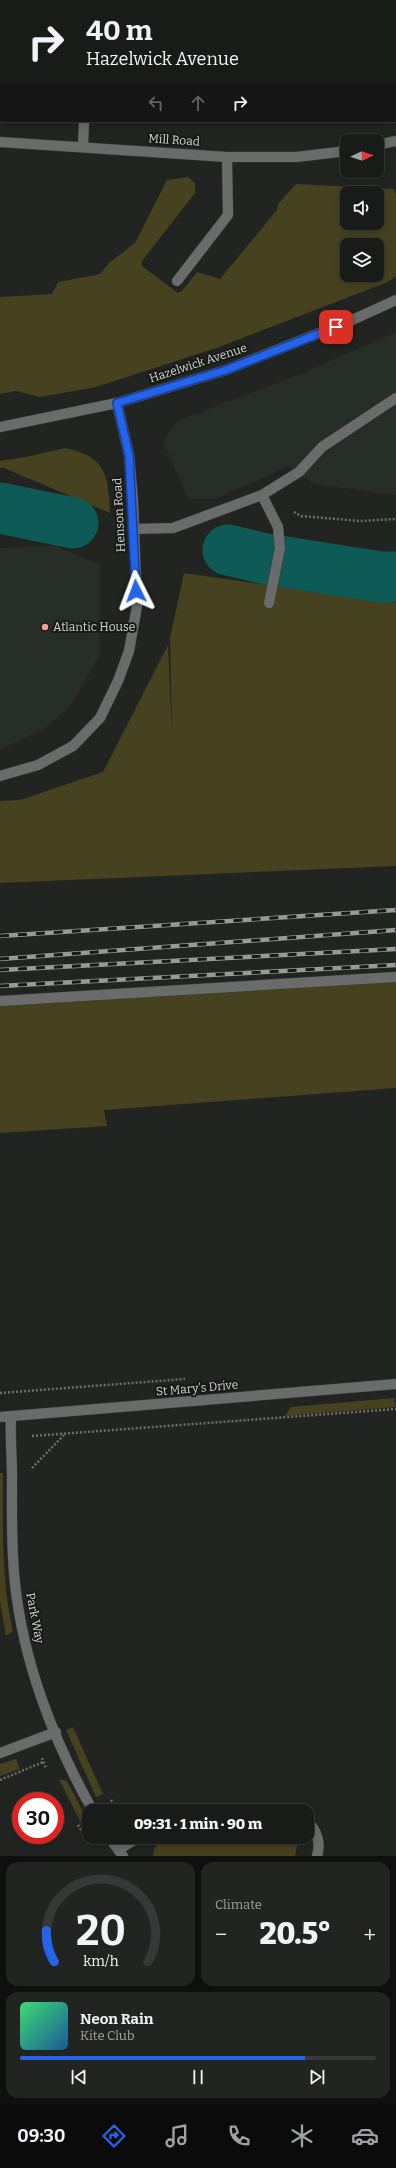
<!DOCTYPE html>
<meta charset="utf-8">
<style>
:root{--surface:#191b19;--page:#222422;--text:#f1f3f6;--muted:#9fa1a2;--line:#373938;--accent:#2563eb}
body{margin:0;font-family:Bitter,serif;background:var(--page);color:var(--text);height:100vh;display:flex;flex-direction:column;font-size:15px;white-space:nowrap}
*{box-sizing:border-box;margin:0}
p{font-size:13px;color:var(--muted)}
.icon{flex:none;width:22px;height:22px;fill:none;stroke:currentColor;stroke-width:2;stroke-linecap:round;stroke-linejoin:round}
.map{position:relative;height:1856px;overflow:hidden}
.details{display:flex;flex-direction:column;gap:6px;padding:6px;background:#0e0f0e;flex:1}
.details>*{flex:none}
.hud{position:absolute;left:0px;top:0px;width:396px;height:122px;box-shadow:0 2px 10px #0003,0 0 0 1px var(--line);background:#191b19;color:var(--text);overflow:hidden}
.needle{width:26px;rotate:86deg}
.tools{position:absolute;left:340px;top:134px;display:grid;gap:8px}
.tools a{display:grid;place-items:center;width:44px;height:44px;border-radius:8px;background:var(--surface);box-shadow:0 2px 10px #0003,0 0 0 1px var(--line);font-size:20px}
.speed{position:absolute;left:12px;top:1792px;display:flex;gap:8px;font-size:20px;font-weight:700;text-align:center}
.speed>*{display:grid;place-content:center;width:52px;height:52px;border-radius:50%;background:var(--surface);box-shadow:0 2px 10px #0003,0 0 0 1px var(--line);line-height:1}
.speed .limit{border:6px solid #d22;background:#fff;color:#111}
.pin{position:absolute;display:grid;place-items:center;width:34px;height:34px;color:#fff;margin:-17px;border-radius:8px;box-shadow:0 2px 6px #0006}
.me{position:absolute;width:44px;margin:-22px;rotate:357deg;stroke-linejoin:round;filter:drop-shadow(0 0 3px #0008)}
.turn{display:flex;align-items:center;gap:14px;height:84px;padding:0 20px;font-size:18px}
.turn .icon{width:52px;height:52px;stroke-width:2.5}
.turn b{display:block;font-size:28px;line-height:34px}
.lanes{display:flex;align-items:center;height:38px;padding:0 20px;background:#0003;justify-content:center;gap:20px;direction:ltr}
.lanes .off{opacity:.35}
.big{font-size:30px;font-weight:800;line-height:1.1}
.details .widget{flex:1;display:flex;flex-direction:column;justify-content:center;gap:6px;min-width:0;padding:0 14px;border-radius:12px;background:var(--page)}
.details .dial{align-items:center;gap:0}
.dial svg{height:104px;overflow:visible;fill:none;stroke:var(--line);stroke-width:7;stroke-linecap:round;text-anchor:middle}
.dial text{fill:var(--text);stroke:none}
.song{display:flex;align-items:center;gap:12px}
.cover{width:48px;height:48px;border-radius:6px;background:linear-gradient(135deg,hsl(140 70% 55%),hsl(210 70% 35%))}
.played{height:4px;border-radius:2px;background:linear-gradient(90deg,var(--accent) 80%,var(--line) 80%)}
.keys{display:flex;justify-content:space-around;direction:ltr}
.heat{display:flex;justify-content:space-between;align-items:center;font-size:22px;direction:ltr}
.details .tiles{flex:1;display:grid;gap:6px;grid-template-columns:1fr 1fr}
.widget:last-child{grid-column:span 2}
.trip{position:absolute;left:82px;top:1804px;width:232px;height:40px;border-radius:12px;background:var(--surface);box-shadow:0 2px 10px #0003,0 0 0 1px var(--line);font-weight:800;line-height:40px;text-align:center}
.menu{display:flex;height:64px;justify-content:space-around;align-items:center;background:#0a0b0a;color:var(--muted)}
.menu .icon{width:28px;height:28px}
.menu .on{color:var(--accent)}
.menu b{font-size:18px;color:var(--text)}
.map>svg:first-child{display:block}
</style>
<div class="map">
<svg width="396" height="1856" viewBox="0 0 396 1856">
<rect width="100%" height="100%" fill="#212421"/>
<path fill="#272e27" d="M 396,332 L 396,495 L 314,484 L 288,466 L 216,499 L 188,499 L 163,441 L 177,421 L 303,373 Z
M 57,546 L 100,565 L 100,655 L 69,708 L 42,730 L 0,750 L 0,548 Z"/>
<path fill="#46411f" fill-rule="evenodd" d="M 188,177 L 195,183 L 195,193 L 142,261 L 142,266 L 178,293 L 182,291 L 197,272 L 220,279 L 277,210 L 278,204 L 296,184 L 394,189 L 396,195 L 396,276 L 388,282 L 219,347 L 96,387 L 40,397 L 16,391 L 0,394 L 0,297 L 52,294 L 58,282 L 100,274 L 109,263 L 135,243 L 167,180 ZM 347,193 L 377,193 L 377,223 L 347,223 ZM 347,245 L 377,245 L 377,275 L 347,275 Z
M 65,448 C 107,457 108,475 110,513 L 4,468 L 0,468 L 0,461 L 26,457 Z
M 184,573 L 396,603 L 396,866 L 0,883 L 0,801 L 20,800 L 103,772 L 168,645 L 172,733 L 170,638 Z
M 396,977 L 396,1088 L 104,1110 L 107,1126 L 0,1133 L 0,1001 Z
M 394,1398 L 396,1407 L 285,1416 L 291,1407 Z
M 0,1473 L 3,1473 C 3,1526 1,1579 13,1631 L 6,1636 L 0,1601 Z
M 73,1727 L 103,1794 L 96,1797 L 66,1730 Z
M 16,1759 L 20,1769 L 0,1776 L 0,1764 Z
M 59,1779 L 67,1781 L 89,1823 L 84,1829 Z
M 167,1837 L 299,1837 L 295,1856 L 153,1856 C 153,1846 159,1842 167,1837 Z"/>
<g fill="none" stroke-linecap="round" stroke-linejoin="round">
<path stroke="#0d5a57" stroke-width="51" d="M 0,508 L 73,523
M 228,550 L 266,559 L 380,577 L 396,577"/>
<g stroke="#3d403d" stroke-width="11">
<path id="minor" d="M 81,0 L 81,1
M 385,0 L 385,1
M 395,105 L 396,113
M 0,142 L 227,157 L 296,157 L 347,151
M 377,145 L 396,141
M 83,146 L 84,121
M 177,281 L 228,215 L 227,157
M 0,427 L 117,403 L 226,370 L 350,321 L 396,300
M 262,495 L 278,527 L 280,548 L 269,603
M 133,529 L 173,528 L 262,495 L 299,472 L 322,447 L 396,398
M 0,776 L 38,765 L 73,746 L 100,718 L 118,681 L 129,651 L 137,606 L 133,501 L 129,455 L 117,403
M 0,1001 L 396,977
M 11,1416 C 10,1437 12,1457 12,1477 C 12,1512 11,1548 15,1583 C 23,1662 54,1742 93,1811
M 0,1417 L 396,1384
M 0,1753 L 56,1732
M 307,1821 C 317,1830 321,1843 317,1856
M 109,1837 L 123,1856
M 118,1850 L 139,1837"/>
</g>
<path stroke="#6b6e6b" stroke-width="2.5" stroke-dasharray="2 2" stroke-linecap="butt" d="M 395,34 L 396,34
M 294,512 L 301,516 L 360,521 L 396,519
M 0,1393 L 185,1379
M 32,1436 L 396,1409
M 32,1468 L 64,1435
M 42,1758 L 46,1768
M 0,1780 L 43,1762
M 111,1800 L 119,1811
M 78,1825 L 89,1843"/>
<use href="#minor" stroke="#6a6c6b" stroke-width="10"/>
<g stroke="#979a97" stroke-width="4.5">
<path id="rail" d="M 0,936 L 396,910
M 0,959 L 396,930
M 0,970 L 396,949
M 0,986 L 396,965"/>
</g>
<use href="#rail" stroke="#171a17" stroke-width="3" stroke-dasharray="9" stroke-linecap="butt"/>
</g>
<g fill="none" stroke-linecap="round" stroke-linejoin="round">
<g stroke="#184099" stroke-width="10">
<path id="route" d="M 136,591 L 129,455 L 117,403 L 226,370 L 336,327"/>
</g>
<use href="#route" stroke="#2563eb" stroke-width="7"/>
</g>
<circle fill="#f49e87" stroke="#171a17" stroke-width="1.5" cx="45" cy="627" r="4"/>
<g text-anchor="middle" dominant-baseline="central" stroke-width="4" stroke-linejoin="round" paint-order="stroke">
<g font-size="12" fill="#d1d4d1" stroke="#171a17">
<text transform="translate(174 140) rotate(4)">Mill Road</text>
<text transform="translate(198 363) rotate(-18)">Hazelwick Avenue</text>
<text transform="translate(119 515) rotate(-93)">Henson Road</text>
<text transform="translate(197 1388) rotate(-5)">St Mary's Drive</text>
<text transform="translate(35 1618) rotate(79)">Park Way</text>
</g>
<g font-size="12" fill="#d1d4d1" stroke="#171a17" text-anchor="start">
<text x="53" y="627">Atlantic House</text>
</g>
</g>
</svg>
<div class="tools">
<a><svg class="needle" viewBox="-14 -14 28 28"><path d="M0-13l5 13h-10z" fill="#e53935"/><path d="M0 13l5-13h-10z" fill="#9fa1a2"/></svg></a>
<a><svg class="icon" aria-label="sound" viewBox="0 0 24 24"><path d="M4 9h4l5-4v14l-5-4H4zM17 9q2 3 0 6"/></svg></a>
<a><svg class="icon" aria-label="layers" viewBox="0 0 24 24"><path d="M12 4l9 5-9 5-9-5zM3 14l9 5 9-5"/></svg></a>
</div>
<div class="speed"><div class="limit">30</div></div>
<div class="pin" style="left:336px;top:327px;background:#d93025"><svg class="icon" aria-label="arrive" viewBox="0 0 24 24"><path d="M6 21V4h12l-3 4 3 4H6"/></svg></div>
<svg class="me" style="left:136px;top:591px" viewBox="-20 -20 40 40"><path d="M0-17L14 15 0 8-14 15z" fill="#2563eb" stroke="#fff" stroke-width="4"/></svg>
<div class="trip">09:31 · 1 min · 90 m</div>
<div class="hud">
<div class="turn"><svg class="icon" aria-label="right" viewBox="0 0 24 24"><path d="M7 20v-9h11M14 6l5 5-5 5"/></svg><div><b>40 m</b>Hazelwick Avenue</div></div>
<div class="lanes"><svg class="icon off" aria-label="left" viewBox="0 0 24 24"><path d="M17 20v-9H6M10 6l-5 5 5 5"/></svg><svg class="icon off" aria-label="ahead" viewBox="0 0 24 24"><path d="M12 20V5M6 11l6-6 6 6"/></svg><svg class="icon" aria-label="right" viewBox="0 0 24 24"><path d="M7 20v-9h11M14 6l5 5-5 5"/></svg></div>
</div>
</div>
<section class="details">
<div class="tiles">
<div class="widget dial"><svg viewBox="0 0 100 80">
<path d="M14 69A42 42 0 1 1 86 69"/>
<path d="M14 69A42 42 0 0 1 8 45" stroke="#2563eb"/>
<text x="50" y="56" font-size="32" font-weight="700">20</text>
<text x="50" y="72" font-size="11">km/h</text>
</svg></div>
<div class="widget"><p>Climate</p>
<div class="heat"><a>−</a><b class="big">20.5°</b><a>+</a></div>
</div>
<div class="widget">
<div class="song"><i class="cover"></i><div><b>Neon Rain</b><p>Kite Club</p></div></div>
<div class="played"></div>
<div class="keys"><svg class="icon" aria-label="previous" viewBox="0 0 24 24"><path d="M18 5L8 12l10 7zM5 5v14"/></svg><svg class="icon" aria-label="pause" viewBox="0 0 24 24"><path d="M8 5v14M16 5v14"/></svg><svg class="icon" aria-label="next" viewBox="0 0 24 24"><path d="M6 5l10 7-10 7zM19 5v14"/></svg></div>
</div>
</div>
</section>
<nav class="menu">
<b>09:30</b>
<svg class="icon on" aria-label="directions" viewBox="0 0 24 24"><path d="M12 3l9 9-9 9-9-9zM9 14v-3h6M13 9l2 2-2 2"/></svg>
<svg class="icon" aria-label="music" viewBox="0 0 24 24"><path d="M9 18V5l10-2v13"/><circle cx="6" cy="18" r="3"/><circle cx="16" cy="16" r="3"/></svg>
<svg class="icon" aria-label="phone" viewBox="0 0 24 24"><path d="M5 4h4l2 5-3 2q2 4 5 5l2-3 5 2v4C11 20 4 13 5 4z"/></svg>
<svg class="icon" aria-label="climate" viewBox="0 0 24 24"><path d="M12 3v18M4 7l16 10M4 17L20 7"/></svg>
<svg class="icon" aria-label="car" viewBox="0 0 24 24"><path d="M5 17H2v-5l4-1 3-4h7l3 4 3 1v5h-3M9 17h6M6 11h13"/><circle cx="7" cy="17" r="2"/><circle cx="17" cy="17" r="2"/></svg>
</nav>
